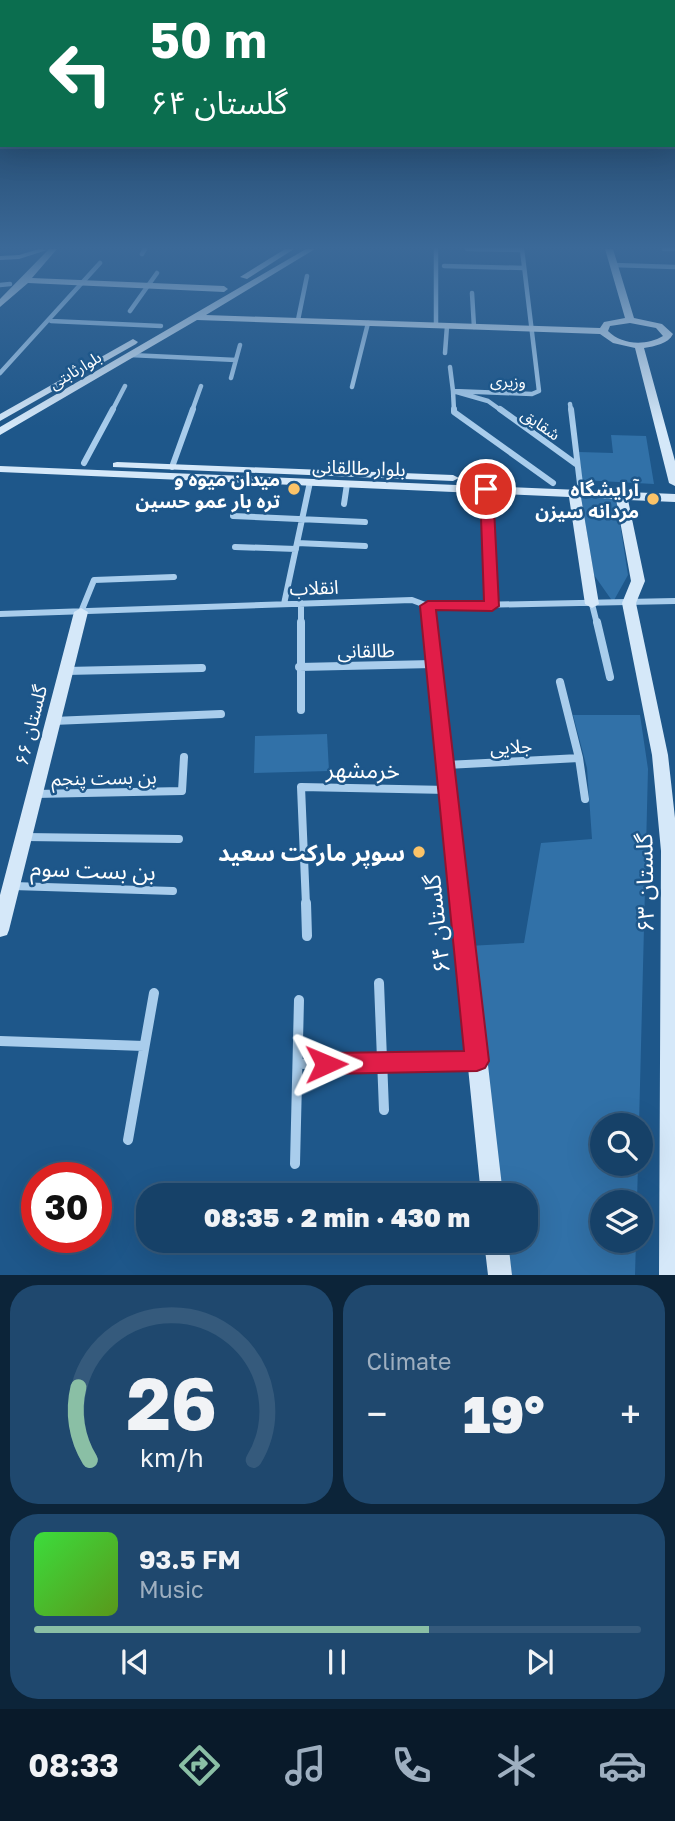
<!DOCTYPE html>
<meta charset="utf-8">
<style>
:root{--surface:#164168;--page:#1f486e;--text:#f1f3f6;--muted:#9eafc0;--line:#355a7c;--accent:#8abfa5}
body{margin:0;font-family:"Golos Text","Noto Sans Arabic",sans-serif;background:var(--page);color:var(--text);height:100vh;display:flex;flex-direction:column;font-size:26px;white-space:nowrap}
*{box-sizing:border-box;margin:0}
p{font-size:23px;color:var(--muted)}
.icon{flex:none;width:38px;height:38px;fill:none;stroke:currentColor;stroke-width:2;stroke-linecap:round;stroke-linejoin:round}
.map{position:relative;height:1275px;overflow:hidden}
.side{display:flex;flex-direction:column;gap:10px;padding:10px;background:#0c2439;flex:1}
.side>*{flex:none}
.top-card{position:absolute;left:0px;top:0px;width:676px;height:147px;box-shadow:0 7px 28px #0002,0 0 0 2px var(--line);background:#0b6e4f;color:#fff;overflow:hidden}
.buttons{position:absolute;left:590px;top:1113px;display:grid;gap:14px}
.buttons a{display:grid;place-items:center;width:63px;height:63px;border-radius:50%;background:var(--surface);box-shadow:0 7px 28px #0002,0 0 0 2px var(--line);font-size:35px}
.speed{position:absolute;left:21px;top:1162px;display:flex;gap:14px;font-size:35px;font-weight:700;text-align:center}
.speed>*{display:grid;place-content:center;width:91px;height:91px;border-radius:50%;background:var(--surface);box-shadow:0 7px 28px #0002,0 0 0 2px var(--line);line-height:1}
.speed .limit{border:10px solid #d22;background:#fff;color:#111}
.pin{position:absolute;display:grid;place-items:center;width:60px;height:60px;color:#fff;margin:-30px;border:4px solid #fff;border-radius:50%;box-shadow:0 2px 7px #0007}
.me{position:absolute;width:77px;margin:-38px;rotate:89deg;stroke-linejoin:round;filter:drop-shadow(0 0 5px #0008)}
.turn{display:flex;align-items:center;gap:24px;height:147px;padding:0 35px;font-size:32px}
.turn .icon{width:91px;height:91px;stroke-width:2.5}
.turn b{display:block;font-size:49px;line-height:60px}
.big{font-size:52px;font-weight:800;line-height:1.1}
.side .widget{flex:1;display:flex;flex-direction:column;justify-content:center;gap:10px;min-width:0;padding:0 24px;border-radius:28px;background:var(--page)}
.side .dial{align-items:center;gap:0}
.dial svg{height:182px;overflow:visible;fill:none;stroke:var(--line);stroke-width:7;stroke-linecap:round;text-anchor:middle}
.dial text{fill:var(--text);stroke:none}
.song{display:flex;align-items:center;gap:21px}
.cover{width:84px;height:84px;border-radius:10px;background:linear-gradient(135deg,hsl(120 70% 55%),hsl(90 70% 35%))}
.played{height:7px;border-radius:4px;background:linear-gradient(90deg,var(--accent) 65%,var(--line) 65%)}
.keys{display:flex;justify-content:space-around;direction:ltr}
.heat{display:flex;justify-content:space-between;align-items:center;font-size:38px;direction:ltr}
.side .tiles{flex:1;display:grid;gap:10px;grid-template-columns:1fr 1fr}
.widget:last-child{grid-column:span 2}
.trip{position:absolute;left:136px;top:1183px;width:402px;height:70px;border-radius:28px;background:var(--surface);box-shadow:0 7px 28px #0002,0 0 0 2px var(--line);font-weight:800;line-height:70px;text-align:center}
.menu{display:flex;height:112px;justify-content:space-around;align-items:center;background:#091a2a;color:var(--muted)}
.menu .icon{width:49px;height:49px}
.menu .selected{color:var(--accent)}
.menu b{font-size:32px;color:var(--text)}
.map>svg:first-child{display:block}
</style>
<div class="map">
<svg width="675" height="1275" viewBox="0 0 675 1275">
<rect width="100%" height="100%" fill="#1e578a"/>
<path fill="#3171a8" d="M 611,435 L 646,436 L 654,484 L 582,480 L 579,452 L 613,453 Z
M 581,497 L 616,498 L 628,575 L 613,602 L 594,575 Z
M 573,715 L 640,715 L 648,769 L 639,1125 L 602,1125 L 602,1164 L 638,1164 L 637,1202 L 602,1202 L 602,1241 L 636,1241 L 635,1275 L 512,1275 L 507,1241 L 527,1241 L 527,1195 L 501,1195 L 468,946 L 524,943 L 541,843 L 592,839 L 587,768 Z
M 327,734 L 329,771 L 254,773 L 255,736 Z"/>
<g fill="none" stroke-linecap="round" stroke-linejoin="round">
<path stroke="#a9cdec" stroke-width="4.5" d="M 436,249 L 436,325
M 467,249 L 522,250
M 664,249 L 675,249
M 142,254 L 145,249
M 614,265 L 675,267
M 444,266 L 524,268
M 0,285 L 10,284
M 472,293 L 474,327
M 130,311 L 157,273
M 298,320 L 307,276
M 51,321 L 161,326
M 445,353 L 447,326
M 130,355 L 236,360
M 450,367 L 453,391 L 532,394 L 539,391 L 522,249
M 0,373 L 100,263
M 231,378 L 240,345
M 352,387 L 368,323
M 570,404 L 571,411
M 112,411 L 125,386
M 192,411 L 201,386
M 454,411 L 453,391 L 488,401 L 502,411"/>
<path stroke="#a9cdec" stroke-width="6" d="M 454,409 L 454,412 L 553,483
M 500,409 L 576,464
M 571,409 L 580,484
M 84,463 L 113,409
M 172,467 L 193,409
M 487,489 L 492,606
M 344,504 L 347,484
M 233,516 L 365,522
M 297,543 L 365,546
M 235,547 L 296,549
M 301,603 L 301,624
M 284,604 L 310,482
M 592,604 L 597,624
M 81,612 L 94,580 L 174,577
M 0,614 L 412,600 L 428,606 L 675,601"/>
<path stroke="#a9cdec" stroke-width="8" d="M 301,622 L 301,710
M 597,622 L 610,677
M 299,667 L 433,664
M 66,671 L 202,668
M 560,682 L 579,758 L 585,799
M 53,721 L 221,714
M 446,765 L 579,758
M 35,794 L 182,791 L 184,757
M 25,837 L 179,839
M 13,886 L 173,891
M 306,905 L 301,787 L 448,790"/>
<path stroke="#a9cdec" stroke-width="10" d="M 306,903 L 307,936
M 379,983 L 384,1110
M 0,1041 L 144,1046
M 298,1064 L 476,1061
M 128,1140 L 154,993
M 295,1164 L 299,1000"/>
<path fill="#d5e8f9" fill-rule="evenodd" d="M 39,249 L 47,250 L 19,259 L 0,260 L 0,256 L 19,255 Z
M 49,249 L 57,249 L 32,278 L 224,286 L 228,289 L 224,292 L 28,283 L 0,307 L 0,299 Z
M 285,249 L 294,249 L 247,279 L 240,277 Z
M 306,249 L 315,249 L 206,315 L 600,328 L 604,322 L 625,318 L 605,249 L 613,249 L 634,318 L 662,324 L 673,334 C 668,344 655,346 644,348 L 675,461 L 675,486 L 669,483 L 635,348 L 613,343 L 600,334 L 197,320 L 0,435 L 0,427 ZM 630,323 L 656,328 L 663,336 C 646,346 622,345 608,331 L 610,326 Z
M 133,339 L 138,342 L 136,344 L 0,421 L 0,414 Z
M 117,462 L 453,475 L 459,478 L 453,481 L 113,467 L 113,463 Z
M 0,466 L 675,494 L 675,502 L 628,500 L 645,581 L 636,603 L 668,755 L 675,818 L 675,1275 L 659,1275 L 661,851 L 652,755 L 622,603 L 631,581 L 616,499 L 581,497 L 599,604 L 592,608 L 585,604 L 569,497 L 0,472 Z
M 428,602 L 435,606 L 503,1195 L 481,1195 L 421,606 Z
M 81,608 L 88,612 L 9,930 L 7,935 L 0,937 L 0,895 L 74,612 Z
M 484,1241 L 508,1241 L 512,1275 L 488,1275 Z"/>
</g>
<linearGradient id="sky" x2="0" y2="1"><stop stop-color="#10304c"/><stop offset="0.58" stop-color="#3b6998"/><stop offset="1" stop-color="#3b6998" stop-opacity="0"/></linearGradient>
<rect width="675" height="427" fill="url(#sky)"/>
<path fill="#e11d48" stroke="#92132f" stroke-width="2" d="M 486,485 L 493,489 L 499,606 L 492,611 L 436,610 L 489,1061 L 485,1068 L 477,1071 L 326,1074 L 318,1071 L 314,1064 L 318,1056 L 326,1053 L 464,1051 L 420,606 L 428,601 L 484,601 L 480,489 Z"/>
<g fill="#fbc368" stroke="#1e578a" stroke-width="2.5">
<circle cx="294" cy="489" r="7"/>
<circle cx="653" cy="499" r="7"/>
<circle cx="419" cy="852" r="7"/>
</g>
<g text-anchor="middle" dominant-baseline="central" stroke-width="5" stroke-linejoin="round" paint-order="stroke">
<g font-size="16" fill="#fff" stroke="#1e578a">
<text transform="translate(75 370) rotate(-31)">بلوارثابتی</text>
<text transform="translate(508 381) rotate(2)">وزیری</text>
<text transform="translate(541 424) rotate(35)">شقایق</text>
</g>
<g font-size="19" fill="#fff" stroke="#1e578a">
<text transform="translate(359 467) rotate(2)">بلوار طالقانی</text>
<text transform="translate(314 587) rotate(-2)">انقلاب</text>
<text transform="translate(366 650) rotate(-1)">طالقانی</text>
<text transform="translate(30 725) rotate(-76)">گلستان ۶۶</text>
<text transform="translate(511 746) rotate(-3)">جلایی</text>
<text transform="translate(104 777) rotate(-1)">بن بست پنجم</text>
</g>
<g font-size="19" font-weight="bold" fill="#fff" stroke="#1e578a" text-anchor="end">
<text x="280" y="478">میدان میوه و<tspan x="280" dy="22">تره بار عمو حسین</tspan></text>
<text x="639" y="488">آرایشگاه<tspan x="639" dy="22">مردانه سیزن</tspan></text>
</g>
<g font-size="23" fill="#fff" stroke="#1e578a">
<text transform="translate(363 769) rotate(1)">خرمشهر</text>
<text transform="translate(93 869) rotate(2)">بن بست سوم</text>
<text transform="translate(644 883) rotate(-91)">گلستان ۶۳</text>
<text transform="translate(436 924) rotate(-96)">گلستان ۶۴</text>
</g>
<g font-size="23" font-weight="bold" fill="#fff" stroke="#1e578a" text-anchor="end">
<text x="405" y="852">سوپر مارکت سعید</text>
</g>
</g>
</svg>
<div class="buttons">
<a><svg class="icon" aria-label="search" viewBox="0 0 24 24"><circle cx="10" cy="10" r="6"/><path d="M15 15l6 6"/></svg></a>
<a><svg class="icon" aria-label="layers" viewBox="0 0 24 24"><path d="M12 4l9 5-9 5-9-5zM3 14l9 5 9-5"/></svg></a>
</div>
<div class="speed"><div class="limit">30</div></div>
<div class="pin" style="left:486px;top:489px;background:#d93025"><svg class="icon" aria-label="arrive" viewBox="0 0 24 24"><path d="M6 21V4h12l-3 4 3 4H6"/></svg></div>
<svg class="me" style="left:326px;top:1064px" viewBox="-20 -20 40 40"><path d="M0-17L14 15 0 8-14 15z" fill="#e11d48" stroke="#fff" stroke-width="4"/></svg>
<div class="trip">08:35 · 2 min · 430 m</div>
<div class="top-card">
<div class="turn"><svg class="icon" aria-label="left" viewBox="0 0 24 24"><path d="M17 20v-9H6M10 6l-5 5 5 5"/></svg><div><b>50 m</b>گلستان ۶۴</div></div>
</div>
</div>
<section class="side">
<div class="tiles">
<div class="widget dial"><svg viewBox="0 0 100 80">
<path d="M14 69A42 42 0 1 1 86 69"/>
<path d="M14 69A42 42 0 0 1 9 37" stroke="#8abfa5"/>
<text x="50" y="56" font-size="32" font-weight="700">26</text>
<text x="50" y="72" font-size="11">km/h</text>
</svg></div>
<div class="widget"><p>Climate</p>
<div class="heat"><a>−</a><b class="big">19°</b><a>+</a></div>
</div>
<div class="widget">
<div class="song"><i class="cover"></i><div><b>93.5 FM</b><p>Music</p></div></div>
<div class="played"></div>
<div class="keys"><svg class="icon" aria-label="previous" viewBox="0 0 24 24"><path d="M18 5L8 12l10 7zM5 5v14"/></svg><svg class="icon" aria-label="pause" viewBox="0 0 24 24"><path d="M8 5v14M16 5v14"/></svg><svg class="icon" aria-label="next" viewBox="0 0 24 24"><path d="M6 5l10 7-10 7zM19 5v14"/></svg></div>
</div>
</div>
</section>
<nav class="menu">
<b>08:33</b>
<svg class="icon selected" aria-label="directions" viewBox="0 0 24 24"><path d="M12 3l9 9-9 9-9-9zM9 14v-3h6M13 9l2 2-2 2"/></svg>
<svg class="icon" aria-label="music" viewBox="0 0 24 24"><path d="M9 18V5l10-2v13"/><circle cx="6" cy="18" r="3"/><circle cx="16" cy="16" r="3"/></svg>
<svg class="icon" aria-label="phone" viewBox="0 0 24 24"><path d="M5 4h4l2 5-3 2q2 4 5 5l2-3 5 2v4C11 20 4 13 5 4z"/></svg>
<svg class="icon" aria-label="climate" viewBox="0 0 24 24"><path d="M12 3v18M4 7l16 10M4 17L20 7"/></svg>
<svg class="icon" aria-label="car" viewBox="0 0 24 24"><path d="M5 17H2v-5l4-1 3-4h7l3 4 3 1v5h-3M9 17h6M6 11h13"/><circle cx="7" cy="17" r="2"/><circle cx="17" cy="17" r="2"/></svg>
</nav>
